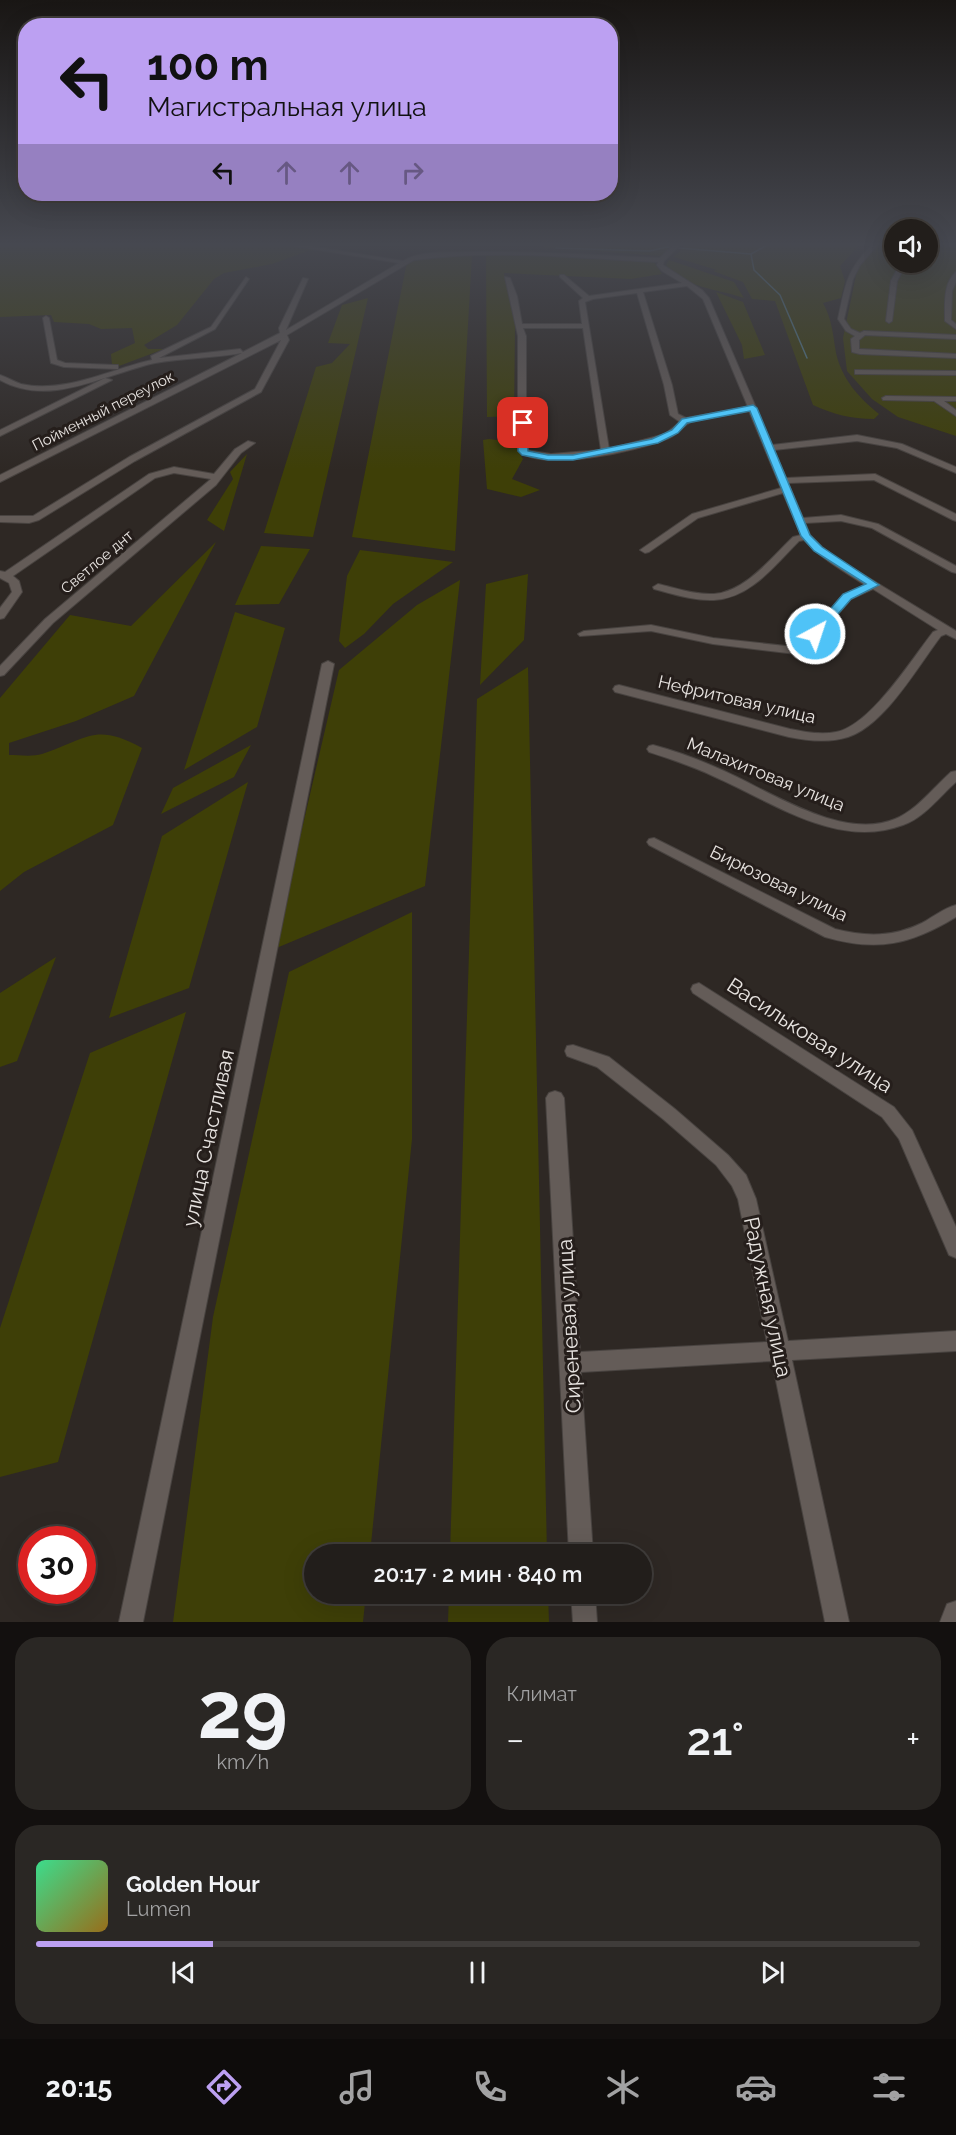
<!DOCTYPE html>
<html lang="ru">
<meta charset="utf-8">
<style>
:root{--surface:#221e1b;--page:#2a2724;--text:#f1f3f6;--muted:#a2a2a3;--line:#3f3c3a;--accent:#bca0f2}
body{margin:0;font-family:Raleway,sans-serif;background:var(--page);color:var(--text);height:100vh;display:flex;flex-direction:column;font-size:22px;white-space:nowrap}
*{box-sizing:border-box;margin:0}
p{font-size:20px;color:var(--muted)}
.icon{flex:none;width:33px;height:33px;fill:none;stroke:currentColor;stroke-width:2;stroke-linecap:round;stroke-linejoin:round}
.map{position:relative;height:1622px;overflow:hidden}
.details{display:flex;flex-direction:column;gap:15px;padding:15px;background:#13100f;flex:1}
.details>*{flex:none}
.hud{position:absolute;left:18px;top:18px;width:600px;height:183px;border-radius:24px;box-shadow:0 6px 24px #0002,0 0 0 2px var(--line);background:#bca0f2;color:#111;overflow:hidden}
.controls{position:absolute;left:884px;top:219px;display:grid;gap:12px}
.controls a{display:grid;place-items:center;width:54px;height:54px;border-radius:50%;background:var(--surface);box-shadow:0 6px 24px #0002,0 0 0 2px var(--line);font-size:30px}
.speed{position:absolute;left:18px;top:1526px;display:flex;gap:12px;font-size:30px;font-weight:700;text-align:center}
.speed>*{display:grid;place-content:center;width:78px;height:78px;border-radius:50%;background:var(--surface);box-shadow:0 6px 24px #0002,0 0 0 2px var(--line);line-height:1}
.speed .limit{border:9px solid #d22;background:#fff;color:#111}
.pin{position:absolute;display:grid;place-items:center;width:51px;height:51px;color:#fff;margin:-26px;border-radius:12px;box-shadow:0 3px 9px #0006}
.me{position:absolute;width:66px;margin:-33px;rotate:40deg;stroke-linejoin:round;filter:drop-shadow(0 0 4px #0008)}
.turn{display:flex;align-items:center;gap:21px;height:126px;padding:0 30px;font-size:27px}
.turn .icon{width:78px;height:78px;stroke-width:2.5}
.turn b{display:block;font-size:42px;line-height:51px}
.lanes{display:flex;align-items:center;height:57px;padding:0 30px;background:#0003;justify-content:center;gap:30px;direction:ltr}
.lanes .off{opacity:.35}
.big{font-size:45px;font-weight:600;line-height:1.1}
.details .tile{flex:1;display:flex;flex-direction:column;justify-content:center;gap:9px;min-width:0;padding:0 21px;border-radius:24px;background:var(--page)}
.details .dial{align-items:center;gap:0}
.dial b{font-size:78px;line-height:1}
.song{display:flex;align-items:center;gap:18px}
.cover{width:72px;height:72px;border-radius:9px;background:linear-gradient(135deg,hsl(150 70% 55%),hsl(40 70% 35%))}
.played{height:6px;border-radius:3px;background:linear-gradient(90deg,var(--accent) 20%,var(--line) 20%)}
.keys{display:flex;justify-content:space-around;direction:ltr}
.heat{display:flex;justify-content:space-between;align-items:center;font-size:33px;direction:ltr}
.details .tiles{flex:1;display:grid;gap:15px;grid-template-columns:1fr 1fr}
.tile:last-child{grid-column:span 2}
.trip{position:absolute;left:304px;top:1544px;width:348px;height:60px;border-radius:30px;background:var(--surface);box-shadow:0 6px 24px #0002,0 0 0 2px var(--line);font-weight:600;line-height:60px;text-align:center}
.menu{display:flex;height:96px;justify-content:space-around;align-items:center;background:#0e0c0b;color:var(--muted)}
.menu .icon{width:42px;height:42px}
.menu .active{color:var(--accent)}
.menu b{font-size:27px;color:var(--text)}
.map>svg:first-child{display:block}
</style>
<div class="map">
<svg width="956" height="1622" viewBox="0 0 956 1622">
<rect width="100%" height="100%" fill="#2e2824"/>
<path fill="#3e3f07" d="M 0,243 L 288,243 L 313,249 L 272,264 L 224,273 L 214,279 L 177,325 L 144,345 L 148,349 L 164,349 L 119,366 L 112,365 L 111,354 L 135,343 L 132,328 L 101,329 L 89,324 L 54,322 L 51,315 L 0,317 Z
M 551,243 L 631,246 L 634,243 L 675,243 L 661,256 L 542,247 Z
M 687,243 L 861,243 L 840,266 L 845,281 L 841,298 L 823,303 C 832,319 833,335 836,353 C 842,379 858,397 879,414 L 874,419 C 851,419 833,414 813,405 L 775,301 L 752,299 L 743,282 L 713,271 L 717,270 L 674,257 Z
M 880,243 L 894,243 L 894,262 L 927,262 L 927,243 L 956,243 L 956,436 L 898,417 L 872,399 L 847,371 L 843,338 L 858,266 Z
M 442,253 L 472,255 L 455,551 L 352,537 L 407,262 Z
M 494,253 L 644,259 L 654,262 L 662,274 L 631,279 L 504,273 L 515,325 L 514,416 L 487,417 L 486,254 Z
M 669,260 L 734,282 L 744,298 C 719,289 683,288 666,265 Z
M 716,292 L 743,302 L 765,355 L 744,359 L 742,345 Z
M 368,298 L 313,537 L 264,533 L 316,367 L 332,363 L 350,344 L 328,343 L 342,305 Z
M 489,439 L 513,442 L 523,459 L 512,479 L 540,490 L 521,497 L 487,489 L 483,440 Z
M 247,454 L 224,531 L 207,520 L 233,479 L 230,472 Z
M 216,542 L 134,696 L 76,721 L 9,743 L 9,755 C 19,755 32,757 42,754 C 87,739 95,722 142,748 L 113,825 L 24,872 L 0,891 L 0,698 L 70,615 L 131,626 Z
M 261,546 L 310,549 L 279,604 L 235,605 Z
M 360,550 L 453,562 L 393,604 L 364,634 L 345,648 L 339,641 L 347,576 Z
M 528,574 L 524,640 L 480,685 L 486,584 Z
M 460,580 L 425,886 L 274,949 L 339,670 L 417,605 Z
M 235,612 L 285,628 L 257,727 L 184,770 Z
M 528,667 L 547,1554 L 450,1554 L 477,699 Z
M 251,745 L 234,777 L 161,814 L 173,788 Z
M 248,782 L 189,988 L 109,1018 L 162,836 Z
M 412,912 L 412,1139 L 370,1554 L 315,1554 L 315,1593 L 366,1593 L 363,1622 L 173,1622 L 213,1317 L 289,972 Z
M 56,957 L 17,1061 L 0,1067 L 0,993 Z
M 186,1012 L 58,1462 L 0,1477 L 0,1328 L 90,1053 Z
M 449,1593 L 548,1593 L 549,1622 L 448,1622 Z"/>
<g fill="none" stroke-linecap="round" stroke-linejoin="round">
<path stroke="#568192" stroke-width="1.5" d="M 556,248 L 650,251 L 667,247 L 751,254 L 771,243
M 751,254 L 754,270 L 780,295 L 807,358"/>
<g stroke="#484340" stroke-width="2">
<path id="minor" d="M 275,243 L 291,243 L 403,261 C 421,250 446,253 466,252 C 531,251 595,255 660,258 L 675,243 L 682,243 L 664,261 L 663,265 L 702,290 L 709,298 L 772,445 L 857,435 L 902,444 L 956,467 L 956,473 L 897,448 L 857,441 L 774,450 L 786,478 L 875,474 L 956,514 L 956,521 L 953,520 L 874,480 L 788,483 L 803,518 L 841,515 L 878,524 L 956,566 L 956,573 L 952,572 L 872,528 L 841,521 L 805,523 L 810,535 L 822,547 L 841,561 L 956,631 L 956,639 L 946,634 L 941,636 C 918,666 885,725 848,737 C 829,743 809,741 789,737 L 615,692 L 613,689 L 615,686 L 619,685 L 790,729 C 805,732 821,735 836,732 C 870,726 912,659 933,632 L 938,630 L 873,589 L 851,599 L 807,650 L 796,654 L 713,644 L 651,631 L 580,636 L 578,634 L 584,631 L 651,625 L 713,638 L 795,647 L 799,646 L 843,595 L 865,585 C 843,571 822,559 804,540 L 799,541 C 775,565 751,598 714,600 C 694,601 673,594 654,589 L 653,587 L 658,584 C 676,588 695,595 714,594 C 746,591 771,558 793,537 L 801,535 L 783,493 L 698,518 L 649,552 L 645,553 L 640,550 L 692,514 L 781,488 L 749,411 C 730,415 710,417 691,422 C 683,425 678,435 669,438 C 639,451 545,472 518,451 L 518,336 L 505,277 L 510,278 L 517,296 L 522,324 L 582,324 L 579,301 L 583,298 L 560,277 L 560,275 L 564,275 L 589,296 L 682,283 L 662,271 L 657,265 L 658,262 C 577,258 494,249 414,260 L 287,335 L 289,340 L 261,392 L 135,461 L 39,520 L 29,523 L 0,522 L 0,516 L 33,516 L 129,457 L 255,389 L 281,340 L 0,482 L 0,475 L 242,353 C 213,358 184,358 155,363 C 105,374 50,408 0,380 L 0,375 C 7,377 14,382 21,384 C 65,394 110,369 152,360 L 151,356 L 211,327 L 246,277 L 249,279 L 215,329 L 159,358 L 240,349 L 243,352 L 280,333 L 279,328 L 303,278 L 308,279 L 286,330 L 399,263 ZM 687,286 L 703,299 L 748,407 L 686,418 L 678,414 L 672,385 L 643,292 ZM 637,293 L 664,385 L 670,415 L 680,422 L 665,434 L 609,449 L 585,302 L 593,299 ZM 523,328 L 583,328 L 601,450 L 551,454 L 526,450 L 526,336 Z
M 873,243 L 879,243 L 860,265 L 853,279 L 844,319 L 851,329 L 860,333 L 864,331 L 956,335 L 956,339 L 865,335 L 859,340 L 859,349 L 956,354 L 956,358 L 860,354 L 852,352 L 851,339 L 855,336 L 846,331 L 838,319 C 846,282 846,272 873,243 Z
M 901,262 L 907,262 L 897,281 L 892,321 L 889,323 L 886,321 L 891,281 Z
M 956,272 L 956,282 L 952,291 L 951,320 L 956,324 L 956,329 L 945,321 C 945,305 943,283 956,272 Z
M 46,316 L 49,318 L 57,360 L 65,363 L 115,365 L 118,365 L 118,369 L 64,367 L 51,363 L 43,318 Z
M 855,370 L 956,371 L 956,375 L 858,374 L 855,374 Z
M 105,378 L 112,380 L 0,436 L 0,430 Z
M 886,396 L 956,397 L 956,401 L 944,401 L 956,410 L 956,416 L 934,401 L 883,400 L 882,398 Z
M 248,441 L 255,443 L 241,453 L 216,485 L 53,623 L 4,675 L 0,676 L 0,666 L 45,619 L 211,479 L 174,473 L 155,478 L 13,576 L 19,581 L 22,592 L 4,618 L 0,619 L 0,608 L 12,592 L 9,583 L 0,578 L 0,571 L 5,572 L 149,474 L 174,467 L 214,474 L 235,449 Z
M 328,661 L 334,664 L 143,1622 L 119,1622 L 322,664 Z
M 653,745 C 676,751 700,760 722,770 C 770,791 842,841 895,819 C 917,810 934,787 951,772 L 956,771 L 956,782 C 940,796 924,818 903,825 C 837,850 771,801 713,776 C 692,766 670,759 649,752 L 647,749 L 649,746 Z
M 654,838 L 835,929 C 866,937 894,937 922,923 C 933,917 944,908 956,905 L 956,917 C 910,945 877,952 825,937 L 649,845 L 647,842 L 649,839 Z
M 699,983 L 894,1107 L 912,1130 L 956,1227 L 956,1258 L 949,1255 L 899,1139 L 882,1117 L 693,993 L 691,989 L 693,985 Z
M 573,1045 L 609,1057 L 675,1109 L 728,1155 L 746,1175 L 756,1199 L 788,1341 L 956,1331 L 956,1351 L 792,1360 L 849,1622 L 825,1622 L 772,1361 L 581,1372 L 593,1554 L 569,1554 L 546,1098 L 549,1093 L 555,1091 L 561,1093 L 564,1098 L 580,1352 L 767,1342 L 738,1199 L 732,1186 L 716,1165 L 663,1119 L 597,1067 L 567,1056 L 565,1051 L 567,1046 Z
M 571,1593 L 595,1593 L 597,1622 L 573,1622 Z
M 956,1601 L 956,1622 L 940,1622 L 947,1604 Z"/>
</g>
<use href="#minor" fill="#645c58" fill-rule="evenodd"/>
</g>
<linearGradient id="sky" x2="0" y2="1"><stop stop-color="#191614"/><stop offset="0.52" stop-color="#464850"/><stop offset="1" stop-color="#464850" stop-opacity="0"/></linearGradient>
<rect width="956" height="470" fill="url(#sky)"/>
<path fill="#4fc3f7" stroke="#337fa1" stroke-width="1.5" d="M 753,405 L 757,408 L 810,535 L 822,547 L 879,585 L 851,599 L 819,636 L 809,634 L 843,594 L 866,584 L 814,551 L 801,536 L 750,411 L 687,423 L 678,433 L 658,443 L 573,460 L 548,460 L 522,455 L 518,451 L 518,423 L 523,421 L 527,423 L 528,451 L 548,455 L 573,455 L 652,439 L 672,430 L 682,419 Z"/>
<g text-anchor="middle" dominant-baseline="central" stroke-width="6" stroke-linejoin="round" paint-order="stroke">
<g font-size="15" fill="#e7e3e0" stroke="#251e1b">
<text transform="translate(103 411) rotate(-27)">Пойменный переулок</text>
<text transform="translate(97 562) rotate(-40)">Светлое днт</text>
</g>
<g font-size="18" fill="#e7e3e0" stroke="#251e1b">
<text transform="translate(737 699) rotate(13)">Нефритовая улица</text>
<text transform="translate(766 774) rotate(22)">Малахитовая улица</text>
<text transform="translate(779 883) rotate(26)">Бирюзовая улица</text>
</g>
<g font-size="21" fill="#e7e3e0" stroke="#251e1b">
<text transform="translate(810 1035) rotate(33)">Васильковая улица</text>
<text transform="translate(208 1138) rotate(-78)">улица Счастливая</text>
<text transform="translate(768 1297) rotate(78)">Радужная улица</text>
<text transform="translate(569 1326) rotate(-93)">Сиреневая улица</text>
</g>
</g>
</svg>
<div class="controls">
<a><svg class="icon" aria-label="sound" viewBox="0 0 24 24"><path d="M4 9h4l5-4v14l-5-4H4zM17 9q2 3 0 6"/></svg></a>
</div>
<div class="speed"><div class="limit">30</div></div>
<div class="pin" style="left:523px;top:423px;background:#d93025"><svg class="icon" aria-label="arrive" viewBox="0 0 24 24"><path d="M6 21V4h12l-3 4 3 4H6"/></svg></div>
<svg class="me" style="left:815px;top:634px" viewBox="-20 -20 40 40"><circle r="17" fill="#4fc3f7" stroke="#fff" stroke-width="3"/><path d="M0-11L8 9 0 5-8 9z" fill="#fff"/></svg>
<div class="trip">20:17 · 2 мин · 840 m</div>
<div class="hud">
<div class="turn"><svg class="icon" aria-label="left" viewBox="0 0 24 24"><path d="M17 20v-9H6M10 6l-5 5 5 5"/></svg><div><b>100 m</b>Магистральная улица</div></div>
<div class="lanes"><svg class="icon" aria-label="left" viewBox="0 0 24 24"><path d="M17 20v-9H6M10 6l-5 5 5 5"/></svg><svg class="icon off" aria-label="ahead" viewBox="0 0 24 24"><path d="M12 20V5M6 11l6-6 6 6"/></svg><svg class="icon off" aria-label="ahead" viewBox="0 0 24 24"><path d="M12 20V5M6 11l6-6 6 6"/></svg><svg class="icon off" aria-label="right" viewBox="0 0 24 24"><path d="M7 20v-9h11M14 6l5 5-5 5"/></svg></div>
</div>
</div>
<section class="details">
<div class="tiles">
<div class="tile dial"><b>29</b><p>km/h</p></div>
<div class="tile"><p>Климат</p>
<div class="heat"><a>−</a><b class="big">21°</b><a>+</a></div>
</div>
<div class="tile">
<div class="song"><i class="cover"></i><div><b>Golden Hour</b><p>Lumen</p></div></div>
<div class="played"></div>
<div class="keys"><svg class="icon" aria-label="previous" viewBox="0 0 24 24"><path d="M18 5L8 12l10 7zM5 5v14"/></svg><svg class="icon" aria-label="pause" viewBox="0 0 24 24"><path d="M8 5v14M16 5v14"/></svg><svg class="icon" aria-label="next" viewBox="0 0 24 24"><path d="M6 5l10 7-10 7zM19 5v14"/></svg></div>
</div>
</div>
</section>
<nav class="menu">
<b>20:15</b>
<svg class="icon active" aria-label="directions" viewBox="0 0 24 24"><path d="M12 3l9 9-9 9-9-9zM9 14v-3h6M13 9l2 2-2 2"/></svg>
<svg class="icon" aria-label="music" viewBox="0 0 24 24"><path d="M9 18V5l10-2v13"/><circle cx="6" cy="18" r="3"/><circle cx="16" cy="16" r="3"/></svg>
<svg class="icon" aria-label="phone" viewBox="0 0 24 24"><path d="M5 4h4l2 5-3 2q2 4 5 5l2-3 5 2v4C11 20 4 13 5 4z"/></svg>
<svg class="icon" aria-label="climate" viewBox="0 0 24 24"><path d="M12 3v18M4 7l16 10M4 17L20 7"/></svg>
<svg class="icon" aria-label="car" viewBox="0 0 24 24"><path d="M5 17H2v-5l4-1 3-4h7l3 4 3 1v5h-3M9 17h6M6 11h13"/><circle cx="7" cy="17" r="2"/><circle cx="17" cy="17" r="2"/></svg>
<svg class="icon" aria-label="filters" viewBox="0 0 24 24"><path d="M4 7h16M4 17h16"/><circle cx="9" cy="7" r="2"/><circle cx="15" cy="17" r="2"/></svg>
</nav>
